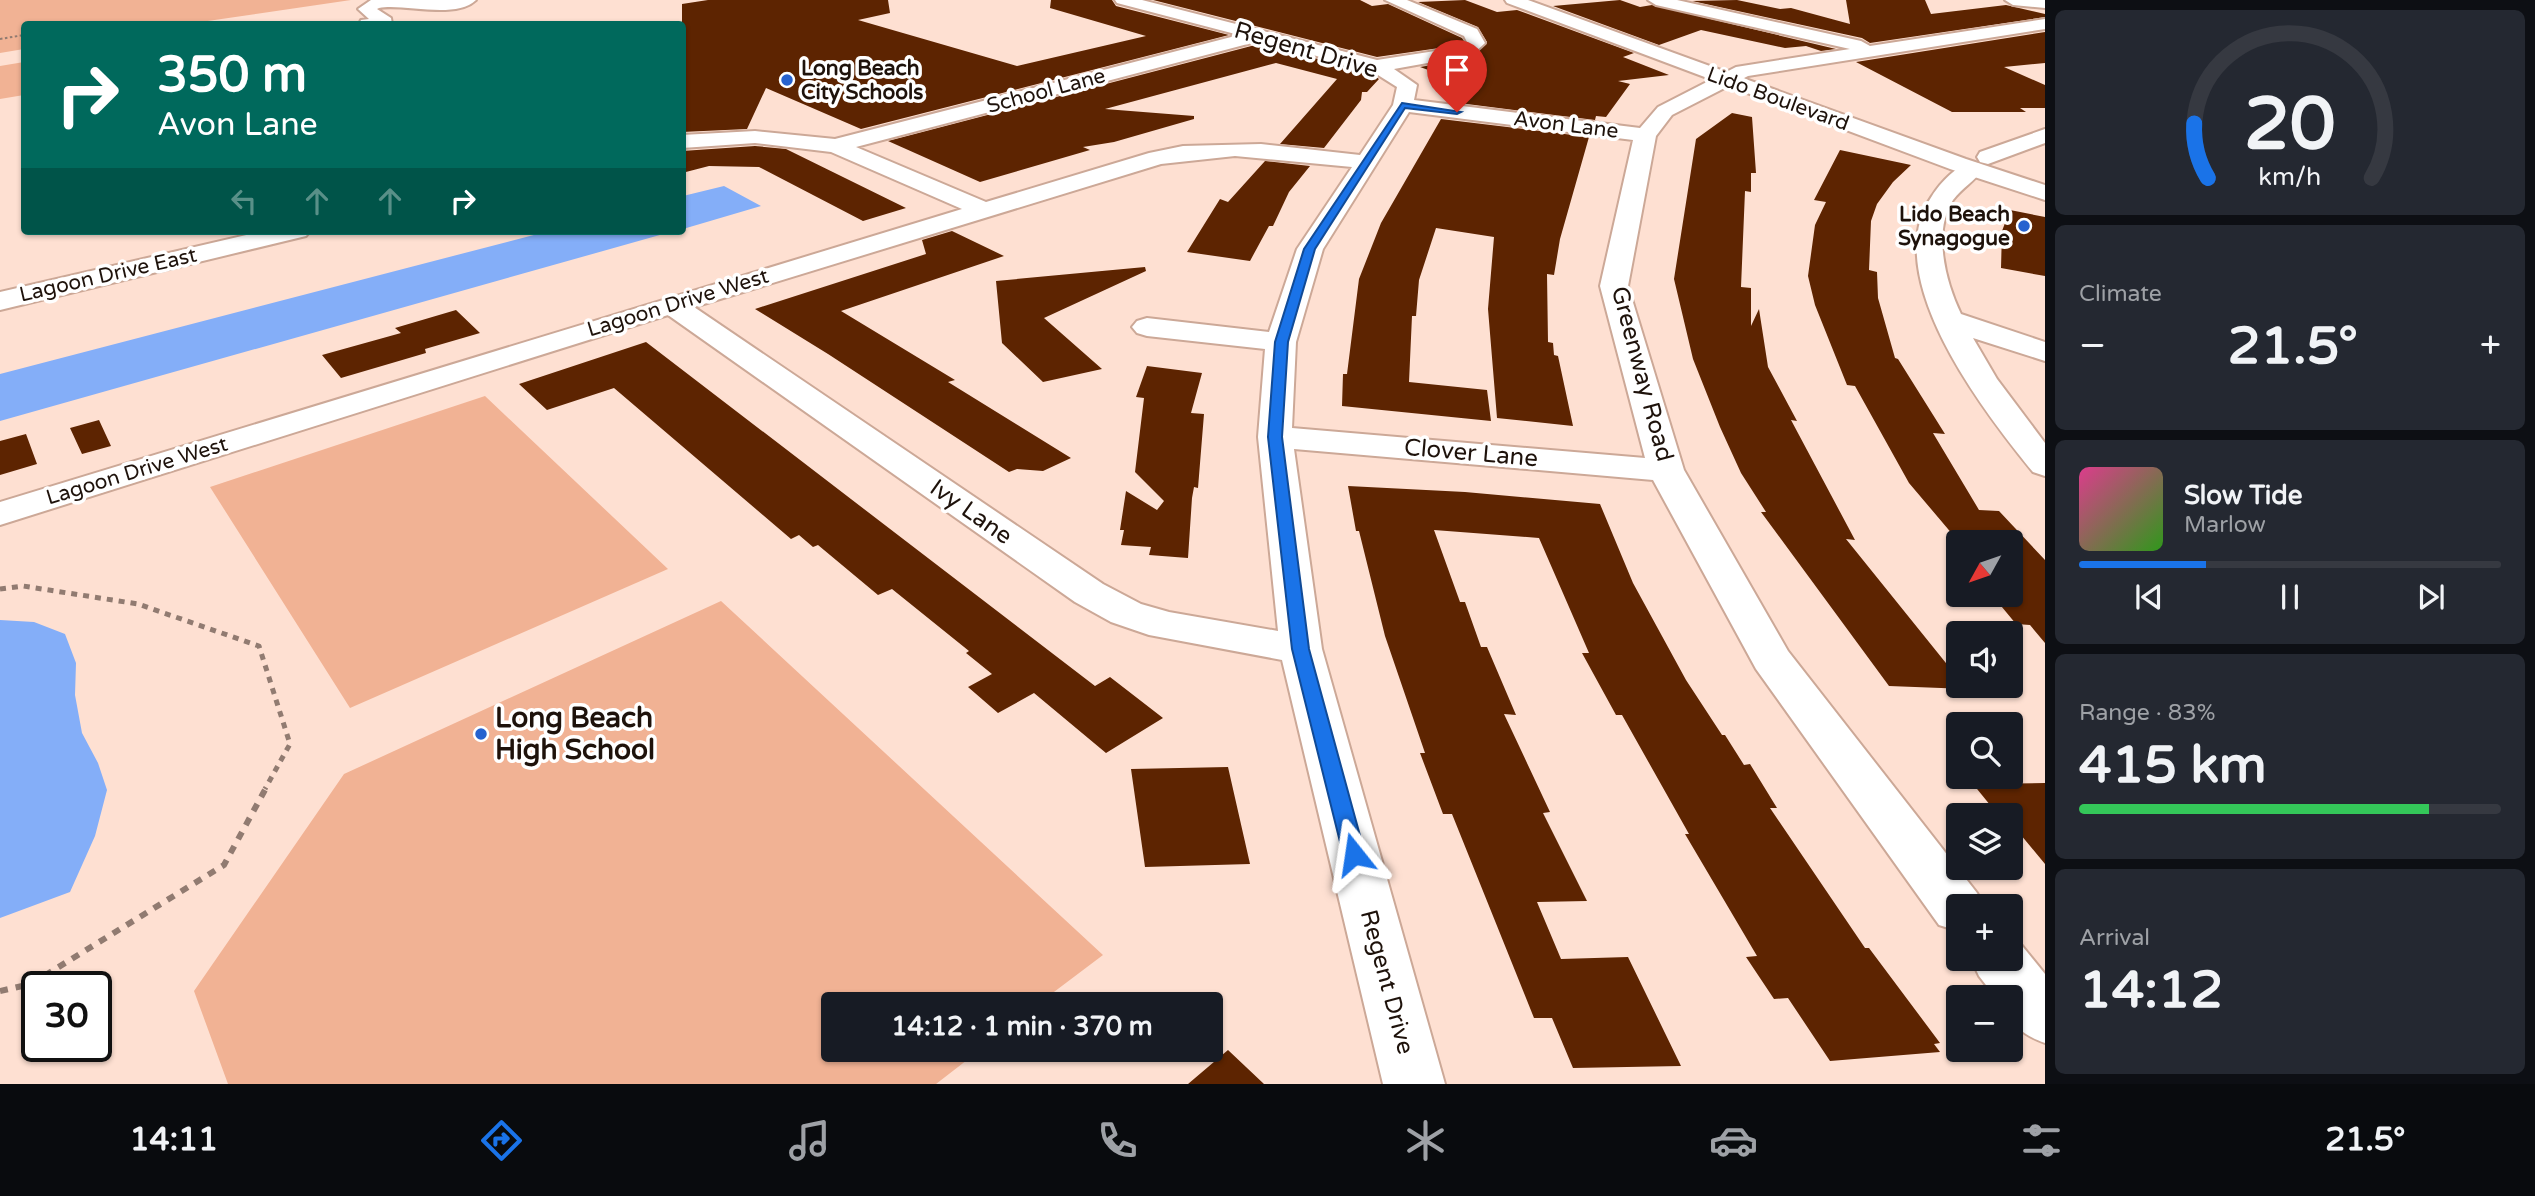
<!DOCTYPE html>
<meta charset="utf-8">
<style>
:root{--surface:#171b24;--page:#242831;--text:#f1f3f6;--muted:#9ea1a6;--line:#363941;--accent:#1a73e8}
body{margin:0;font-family:"Varela Round",sans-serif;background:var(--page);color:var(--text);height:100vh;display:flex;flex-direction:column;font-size:26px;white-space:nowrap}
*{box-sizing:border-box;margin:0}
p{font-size:23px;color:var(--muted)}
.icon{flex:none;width:38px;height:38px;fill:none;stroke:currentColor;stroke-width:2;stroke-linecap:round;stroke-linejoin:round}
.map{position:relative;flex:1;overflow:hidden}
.details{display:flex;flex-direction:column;gap:10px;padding:10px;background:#0d0f14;width:490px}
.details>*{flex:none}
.top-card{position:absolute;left:21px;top:21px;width:665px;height:214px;border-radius:7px;box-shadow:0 2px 5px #0004;background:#00695c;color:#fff;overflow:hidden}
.needle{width:46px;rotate:230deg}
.buttons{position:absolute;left:1946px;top:530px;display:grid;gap:14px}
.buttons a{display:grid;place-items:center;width:77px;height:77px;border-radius:7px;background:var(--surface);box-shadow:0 2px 5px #0004;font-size:35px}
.speed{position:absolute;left:21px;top:971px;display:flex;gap:14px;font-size:35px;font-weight:700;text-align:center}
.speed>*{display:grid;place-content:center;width:91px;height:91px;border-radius:50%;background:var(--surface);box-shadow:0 2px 5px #0004;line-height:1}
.speed .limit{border:4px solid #111;border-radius:10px;background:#fff;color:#111}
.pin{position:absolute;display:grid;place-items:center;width:60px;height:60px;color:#fff;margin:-72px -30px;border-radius:50% 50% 50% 0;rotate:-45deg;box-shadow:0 0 7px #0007}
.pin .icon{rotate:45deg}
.me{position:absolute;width:77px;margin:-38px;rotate:345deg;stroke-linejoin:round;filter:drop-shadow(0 0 5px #0008)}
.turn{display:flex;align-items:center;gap:24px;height:147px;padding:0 21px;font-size:32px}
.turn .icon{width:91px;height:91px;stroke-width:2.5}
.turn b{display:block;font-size:49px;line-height:60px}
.lanes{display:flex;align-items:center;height:66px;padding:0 21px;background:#0003;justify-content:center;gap:35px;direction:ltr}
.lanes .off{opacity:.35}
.big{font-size:52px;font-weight:800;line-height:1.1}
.details .card{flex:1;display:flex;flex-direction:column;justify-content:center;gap:10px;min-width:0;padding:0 24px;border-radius:10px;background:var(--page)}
.details .dial{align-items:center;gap:0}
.dial svg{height:182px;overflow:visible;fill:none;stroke:var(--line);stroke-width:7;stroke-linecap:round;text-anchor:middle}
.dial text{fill:var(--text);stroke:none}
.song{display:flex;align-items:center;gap:21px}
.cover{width:84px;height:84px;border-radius:10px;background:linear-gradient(135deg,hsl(330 70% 55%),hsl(110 70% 35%))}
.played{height:7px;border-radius:4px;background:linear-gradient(90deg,var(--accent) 30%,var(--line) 30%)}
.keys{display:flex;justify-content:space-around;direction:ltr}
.heat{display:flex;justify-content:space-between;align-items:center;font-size:38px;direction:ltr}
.charge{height:10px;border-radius:5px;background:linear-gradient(90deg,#34c759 83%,var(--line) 0)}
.trip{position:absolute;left:821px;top:992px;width:402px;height:70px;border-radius:7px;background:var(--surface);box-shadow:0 2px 5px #0004;font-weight:800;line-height:70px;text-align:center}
.tab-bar{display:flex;height:112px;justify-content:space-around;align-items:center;background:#090b0e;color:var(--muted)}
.tab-bar .icon{width:49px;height:49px}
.tab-bar .current{color:var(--accent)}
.tab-bar b{font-size:32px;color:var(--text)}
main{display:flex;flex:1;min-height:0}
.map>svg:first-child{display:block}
</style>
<main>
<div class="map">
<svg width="2045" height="1084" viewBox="0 0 2045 1084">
<rect width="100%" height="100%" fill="#fee0d2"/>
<path fill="#f1b294" d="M 0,0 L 351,0 L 187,24 L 24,24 L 24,49 L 0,53 Z
M 24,62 L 24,95 L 0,99 L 0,66 Z
M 485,396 L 668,569 L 350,708 L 210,487 Z
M 721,601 L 1103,955 L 1038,1004 L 833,1004 L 833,1050 L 980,1050 L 936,1084 L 228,1084 L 194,991 L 344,774 Z"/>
<path fill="#84aef8" d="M 724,186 L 761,206 L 683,229 L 683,196 Z
M 549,231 L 674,231 L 0,421 L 0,374 Z
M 0,620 L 34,622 L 65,634 L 76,663 L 75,695 L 82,733 L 98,763 L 107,790 L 95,836 L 70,892 L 0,918 Z"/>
<path fill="#5d2401" d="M 708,0 L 888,0 L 890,13 L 858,20 L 1017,66 L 1146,36 L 1050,8 L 1051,0 L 1112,0 L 1116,6 L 1229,35 L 861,129 L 766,88 L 747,129 L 682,132 L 682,4 Z
M 1153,0 L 1360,0 L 1372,6 L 1388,4 L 1462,38 L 1464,41 L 1460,45 L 1377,57 Z
M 1465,0 L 1497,12 L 1517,10 L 1634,53 L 1623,57 L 1669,75 L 1618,81 L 1630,84 L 1606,117 L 1596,116 L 1595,120 L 1451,102 L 1453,98 L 1450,97 L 1462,82 L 1420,67 L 1472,58 L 1487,42 L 1478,27 L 1418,2 Z
M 1620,0 L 1640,7 L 1652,5 L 1836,49 L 1821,51 L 1806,46 L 1785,48 L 1701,30 L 1659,45 L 1553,6 Z
M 1737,0 L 1780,9 L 1791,8 L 1850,24 L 1846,0 L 1925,0 L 1931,14 L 2006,5 L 2045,14 L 2045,17 L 1870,43 L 1862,38 L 1692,1 Z
M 2045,32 L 2045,63 L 2004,67 L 2045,85 L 2045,108 L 2020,108 L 2026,112 L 1952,112 L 1856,62 Z
M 1259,44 L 1369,72 L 1379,79 L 1367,92 L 1362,92 L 1361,100 L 1324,148 L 1280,144 L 1337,79 L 1276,63 L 1105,109 L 1194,116 L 1194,119 L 1114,142 L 1083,147 L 1090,150 L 980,182 L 888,141 Z
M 1732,113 L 1752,117 L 1756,173 L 1751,173 L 1751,192 L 1745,191 L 1741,287 L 1751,288 L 1751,326 L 1759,309 L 1768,367 L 1797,421 L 1791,420 L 1855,540 L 1846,539 L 1958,678 L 1958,686 L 1967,689 L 1889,686 L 1761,512 L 1766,512 L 1741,473 L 1720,427 L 1693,359 L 1674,279 L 1696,139 Z
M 1441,119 L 1589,137 L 1560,239 L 1554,275 L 1547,274 L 1548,342 L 1553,343 L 1554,355 L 1558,356 L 1573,426 L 1497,418 L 1488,309 L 1494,237 L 1436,228 L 1419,280 L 1416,316 L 1412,316 L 1409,382 L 1487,390 L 1491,421 L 1342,406 L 1343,374 L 1347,374 L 1359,279 L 1381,223 Z
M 755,146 L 786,149 L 906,208 L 863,221 L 759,167 L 709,166 L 682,173 L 682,151 Z
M 1840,150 L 1911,165 L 1893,182 L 1877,204 L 1871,221 L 1869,270 L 1877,272 L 1878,298 L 1895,358 L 1898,359 L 1945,434 L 1933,433 L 1979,510 L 1999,511 L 2045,560 L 2045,643 L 2030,625 L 2016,624 L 1992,595 L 2011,595 L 2011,542 L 1959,542 L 1909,483 L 1855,386 L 1847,385 L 1815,305 L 1808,276 L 1815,225 L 1826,202 L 1814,200 Z
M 1265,161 L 1310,166 L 1289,192 L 1273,226 L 1269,226 L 1250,261 L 1187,252 L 1220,199 L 1228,202 Z
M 2010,210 L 2045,217 L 2045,276 L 2001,268 L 2002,231 Z
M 952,231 L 1004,256 L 841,311 L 955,380 L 948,382 L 1071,458 L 1043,471 L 1017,469 L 1009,472 L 828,354 L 755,309 L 926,254 L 922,240 Z
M 1145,267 L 1146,271 L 1044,318 L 1102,369 L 1043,382 L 1002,343 L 996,281 Z
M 456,310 L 480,333 L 425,349 L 426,353 L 341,378 L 322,355 L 401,333 L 395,328 Z
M 646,342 L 1095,686 L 1110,677 L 1163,718 L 1106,753 L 1034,693 L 998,713 L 968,687 L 992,674 L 966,653 L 969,651 L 892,589 L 878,595 L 818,545 L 813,547 L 799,535 L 791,539 L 614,388 L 547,410 L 519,384 Z
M 1147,366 L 1202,373 L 1191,413 L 1204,414 L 1198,488 L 1194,487 L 1192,498 L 1188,558 L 1149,555 L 1151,547 L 1121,545 L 1124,530 L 1120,530 L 1126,491 L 1157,510 L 1164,501 L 1135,472 L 1144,398 L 1136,397 Z
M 99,420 L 111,446 L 82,454 L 70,428 Z
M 26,434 L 37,464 L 0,475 L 0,441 Z
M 1348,486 L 1465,492 L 1600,504 L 1633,583 L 1686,680 L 1722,735 L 1725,735 L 1744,765 L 1750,764 L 1777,808 L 1770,808 L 1865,948 L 1869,948 L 1940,1043 L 1934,1044 L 1940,1052 L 1830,1061 L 1788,998 L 1774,999 L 1746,957 L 1757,956 L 1685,834 L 1689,834 L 1622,715 L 1616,715 L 1582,653 L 1589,653 L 1539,538 L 1434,530 L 1460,602 L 1465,602 L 1481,647 L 1487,647 L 1516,715 L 1504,714 L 1550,812 L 1543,813 L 1587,901 L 1537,902 L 1561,959 L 1628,957 L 1681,1066 L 1573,1068 L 1552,1018 L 1534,1018 L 1452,814 L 1443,814 L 1420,753 L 1425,753 L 1385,636 L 1359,531 L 1356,531 Z
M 1228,767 L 1250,864 L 1145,867 L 1131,769 Z
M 2045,783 L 2045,864 L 2011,823 L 2011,816 L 1999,816 L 1973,784 Z
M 1228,1050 L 1264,1084 L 1188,1084 Z"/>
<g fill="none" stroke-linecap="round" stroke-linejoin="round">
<g stroke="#cca897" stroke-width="4">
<path id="minor" d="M 411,0 L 476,0 C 455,20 403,3 379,8 L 377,9 L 391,18 L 392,24 L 359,24 L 361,20 L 369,19 L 358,9 L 371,0 Z
M 1115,0 L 1142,0 L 1377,60 L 1461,47 L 1467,42 L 1464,36 L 1385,0 L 1407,0 L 1477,29 L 1485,43 L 1472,55 L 1394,69 L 1417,85 L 1414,100 L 1640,128 L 1658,107 L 1736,67 L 1850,49 L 1656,5 L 1648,0 L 1677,0 L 1861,41 L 1870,46 L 2045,19 L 2045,29 L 1748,76 L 1672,115 L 1656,136 L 1628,286 L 1684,470 L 1788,651 L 1977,893 L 1984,906 L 1958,906 L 1958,931 L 1939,925 L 1756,669 L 1653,480 L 1294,449 L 1322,649 L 1445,1084 L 1383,1084 L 1282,660 L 1149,635 L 1111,622 L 1075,602 L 668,315 L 0,525 L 0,502 L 962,209 L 831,152 L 755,143 L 682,148 L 682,135 L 755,131 L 835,139 L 1239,35 L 1117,3 ZM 1259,41 L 1370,70 L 1397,87 L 1393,105 L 1360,155 L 1261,144 L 1183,146 L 1149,153 L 986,202 L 856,147 ZM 1409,112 L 1633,140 L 1600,286 L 1645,458 L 1292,428 L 1296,342 L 1323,249 ZM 1235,156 L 1352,167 L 1297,249 L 1269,332 L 1147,318 L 1137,321 L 1132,327 L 1137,333 L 1147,336 L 1265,349 L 1258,437 L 1278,631 L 1169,612 L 1141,604 L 1103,584 L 694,307 L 1161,164 Z
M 2005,0 L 2045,0 L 2045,8 L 2013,5 Z
M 2045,129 L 2045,143 L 1988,164 L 1980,162 L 1977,157 L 1980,152 Z
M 1972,162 L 1980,164 L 1983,169 C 1975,181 1962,188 1953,200 C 1932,232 1946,283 1961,314 L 2045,342 L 2045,361 L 1973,338 L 1997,379 L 2045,443 L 2045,476 L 2033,472 C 1984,412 1877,275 1932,196 C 1941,182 1956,166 1972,162 Z
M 264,231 L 310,231 L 306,236 L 0,310 L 0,292 Z
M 2011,939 L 2019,942 L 2045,974 L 2045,1043 C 2019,1033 2011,1026 2011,998 L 1996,998 L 1979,976 L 1971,959 L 2011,959 Z"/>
</g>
<g stroke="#cca897" stroke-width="4">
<path id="highway" d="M 1505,0 L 1528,0 L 1966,159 L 2045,185 L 2045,200 L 1950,169 L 1507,3 Z"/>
</g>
<path stroke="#917b71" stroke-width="2" stroke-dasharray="2.5 2.5" stroke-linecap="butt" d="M 0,39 L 24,35"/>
<path stroke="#917b71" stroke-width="5" stroke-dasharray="6 6" stroke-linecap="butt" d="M 0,589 L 23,586 L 138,604 L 259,646 L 290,744 L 265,789"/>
<path stroke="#917b71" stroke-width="6" stroke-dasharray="8 8" stroke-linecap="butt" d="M 0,991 L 31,984 L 224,865 L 266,788"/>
<use href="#minor" fill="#fff" fill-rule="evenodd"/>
<use href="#highway" fill="#fff" fill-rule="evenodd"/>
</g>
<path fill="#1a73e8" stroke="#114b97" stroke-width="2" d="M 1402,103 L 1461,112 L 1457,114 L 1405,108 L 1315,249 L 1288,342 L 1282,437 L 1309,649 L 1365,854 L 1362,860 L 1354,862 L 1346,860 L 1343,854 L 1292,649 L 1268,437 L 1275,342 L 1304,249 Z"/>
<g fill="#2662cf" stroke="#fff" stroke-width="2.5">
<circle cx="787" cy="80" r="7"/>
<circle cx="2024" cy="226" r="7"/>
<circle cx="481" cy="734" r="7"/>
</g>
<g text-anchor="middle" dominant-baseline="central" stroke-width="7" stroke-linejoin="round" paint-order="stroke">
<g font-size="21" font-weight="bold" fill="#1e120b" stroke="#fff" text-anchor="start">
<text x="801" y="68">Long Beach<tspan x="801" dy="24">City Schools</tspan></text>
<text x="2010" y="214" text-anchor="end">Lido Beach<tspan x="2010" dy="24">Synagogue</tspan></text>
</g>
<g font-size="21" fill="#1e120b" stroke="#fff">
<text transform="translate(1046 91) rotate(-15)">School Lane</text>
<text transform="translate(1778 99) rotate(20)">Lido Boulevard</text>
<text transform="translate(1566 125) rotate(7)">Avon Lane</text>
<text transform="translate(108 275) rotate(-13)">Lagoon Drive East</text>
<text transform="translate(678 303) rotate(-17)">Lagoon Drive West</text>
<text transform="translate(137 471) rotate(-17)">Lagoon Drive West</text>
</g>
<g font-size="24" fill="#1e120b" stroke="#fff">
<text transform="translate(1306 50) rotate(16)">Regent Drive</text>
<text transform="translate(1642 374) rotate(75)">Greenway Road</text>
<text transform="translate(1471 453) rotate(5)">Clover Lane</text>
<text transform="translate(971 512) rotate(35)">Ivy Lane</text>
<text transform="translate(1387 982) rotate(75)">Regent Drive</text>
</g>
<g font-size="28" font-weight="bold" fill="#1e120b" stroke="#fff" text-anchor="start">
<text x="495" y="718">Long Beach<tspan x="495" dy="32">High School</tspan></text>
</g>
</g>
</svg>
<div class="buttons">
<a><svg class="needle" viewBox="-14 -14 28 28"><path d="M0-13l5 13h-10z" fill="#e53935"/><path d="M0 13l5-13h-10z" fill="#9ea1a6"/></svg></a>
<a><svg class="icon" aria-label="sound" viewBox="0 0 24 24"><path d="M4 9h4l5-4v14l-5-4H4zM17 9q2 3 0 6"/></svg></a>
<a><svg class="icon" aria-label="search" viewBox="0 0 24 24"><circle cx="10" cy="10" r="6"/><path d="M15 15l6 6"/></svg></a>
<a><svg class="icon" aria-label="layers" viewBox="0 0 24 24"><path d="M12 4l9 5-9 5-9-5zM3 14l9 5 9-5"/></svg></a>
<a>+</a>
<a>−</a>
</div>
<div class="speed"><div class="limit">30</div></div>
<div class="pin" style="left:1457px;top:112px;background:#d93025"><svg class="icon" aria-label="arrive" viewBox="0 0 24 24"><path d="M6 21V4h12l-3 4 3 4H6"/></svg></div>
<svg class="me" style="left:1354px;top:854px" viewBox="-20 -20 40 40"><path d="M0-17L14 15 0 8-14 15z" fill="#1a73e8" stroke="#fff" stroke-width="4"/></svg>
<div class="trip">14:12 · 1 min · 370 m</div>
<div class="top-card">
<div class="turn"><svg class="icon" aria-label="right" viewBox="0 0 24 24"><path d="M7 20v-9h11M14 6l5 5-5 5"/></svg><div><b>350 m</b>Avon Lane</div></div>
<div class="lanes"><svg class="icon off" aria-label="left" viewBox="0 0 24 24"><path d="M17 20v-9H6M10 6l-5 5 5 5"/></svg><svg class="icon off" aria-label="ahead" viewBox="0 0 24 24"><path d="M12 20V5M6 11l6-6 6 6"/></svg><svg class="icon off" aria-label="ahead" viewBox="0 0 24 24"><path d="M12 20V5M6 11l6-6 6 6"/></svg><svg class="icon" aria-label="right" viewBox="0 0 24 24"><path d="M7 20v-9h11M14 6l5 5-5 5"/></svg></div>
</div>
</div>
<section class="details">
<div class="card dial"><svg viewBox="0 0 100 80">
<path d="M14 69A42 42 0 1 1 86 69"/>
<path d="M14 69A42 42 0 0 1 8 45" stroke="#1a73e8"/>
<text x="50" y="56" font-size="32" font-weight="700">20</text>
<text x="50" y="72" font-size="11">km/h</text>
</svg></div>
<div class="card"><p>Climate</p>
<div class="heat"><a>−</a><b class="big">21.5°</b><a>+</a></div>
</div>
<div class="card">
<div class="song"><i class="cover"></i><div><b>Slow Tide</b><p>Marlow</p></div></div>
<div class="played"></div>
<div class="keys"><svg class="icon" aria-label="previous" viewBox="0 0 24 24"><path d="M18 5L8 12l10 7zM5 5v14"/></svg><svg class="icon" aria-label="pause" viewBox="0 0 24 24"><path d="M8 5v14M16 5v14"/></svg><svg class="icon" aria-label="next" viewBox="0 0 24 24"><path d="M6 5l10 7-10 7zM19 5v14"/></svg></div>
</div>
<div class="card"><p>Range · 83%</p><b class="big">415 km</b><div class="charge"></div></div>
<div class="card"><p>Arrival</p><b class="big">14:12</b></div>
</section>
</main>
<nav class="tab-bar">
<b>14:11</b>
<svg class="icon current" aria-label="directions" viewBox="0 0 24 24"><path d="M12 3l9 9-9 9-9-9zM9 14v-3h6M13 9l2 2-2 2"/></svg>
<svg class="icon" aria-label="music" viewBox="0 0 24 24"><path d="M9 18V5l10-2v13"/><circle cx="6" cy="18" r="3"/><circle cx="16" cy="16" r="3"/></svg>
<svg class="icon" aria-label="phone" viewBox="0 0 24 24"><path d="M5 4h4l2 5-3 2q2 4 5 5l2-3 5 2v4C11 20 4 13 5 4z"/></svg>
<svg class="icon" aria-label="climate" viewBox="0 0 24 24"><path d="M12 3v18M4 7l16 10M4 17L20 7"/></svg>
<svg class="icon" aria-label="car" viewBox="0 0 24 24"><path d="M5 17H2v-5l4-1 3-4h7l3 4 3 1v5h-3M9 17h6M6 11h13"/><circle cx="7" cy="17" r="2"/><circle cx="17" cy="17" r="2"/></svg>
<svg class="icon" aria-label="filters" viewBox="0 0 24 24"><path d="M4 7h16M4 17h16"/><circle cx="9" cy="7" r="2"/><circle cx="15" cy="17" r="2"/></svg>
<b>21.5°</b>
</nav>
